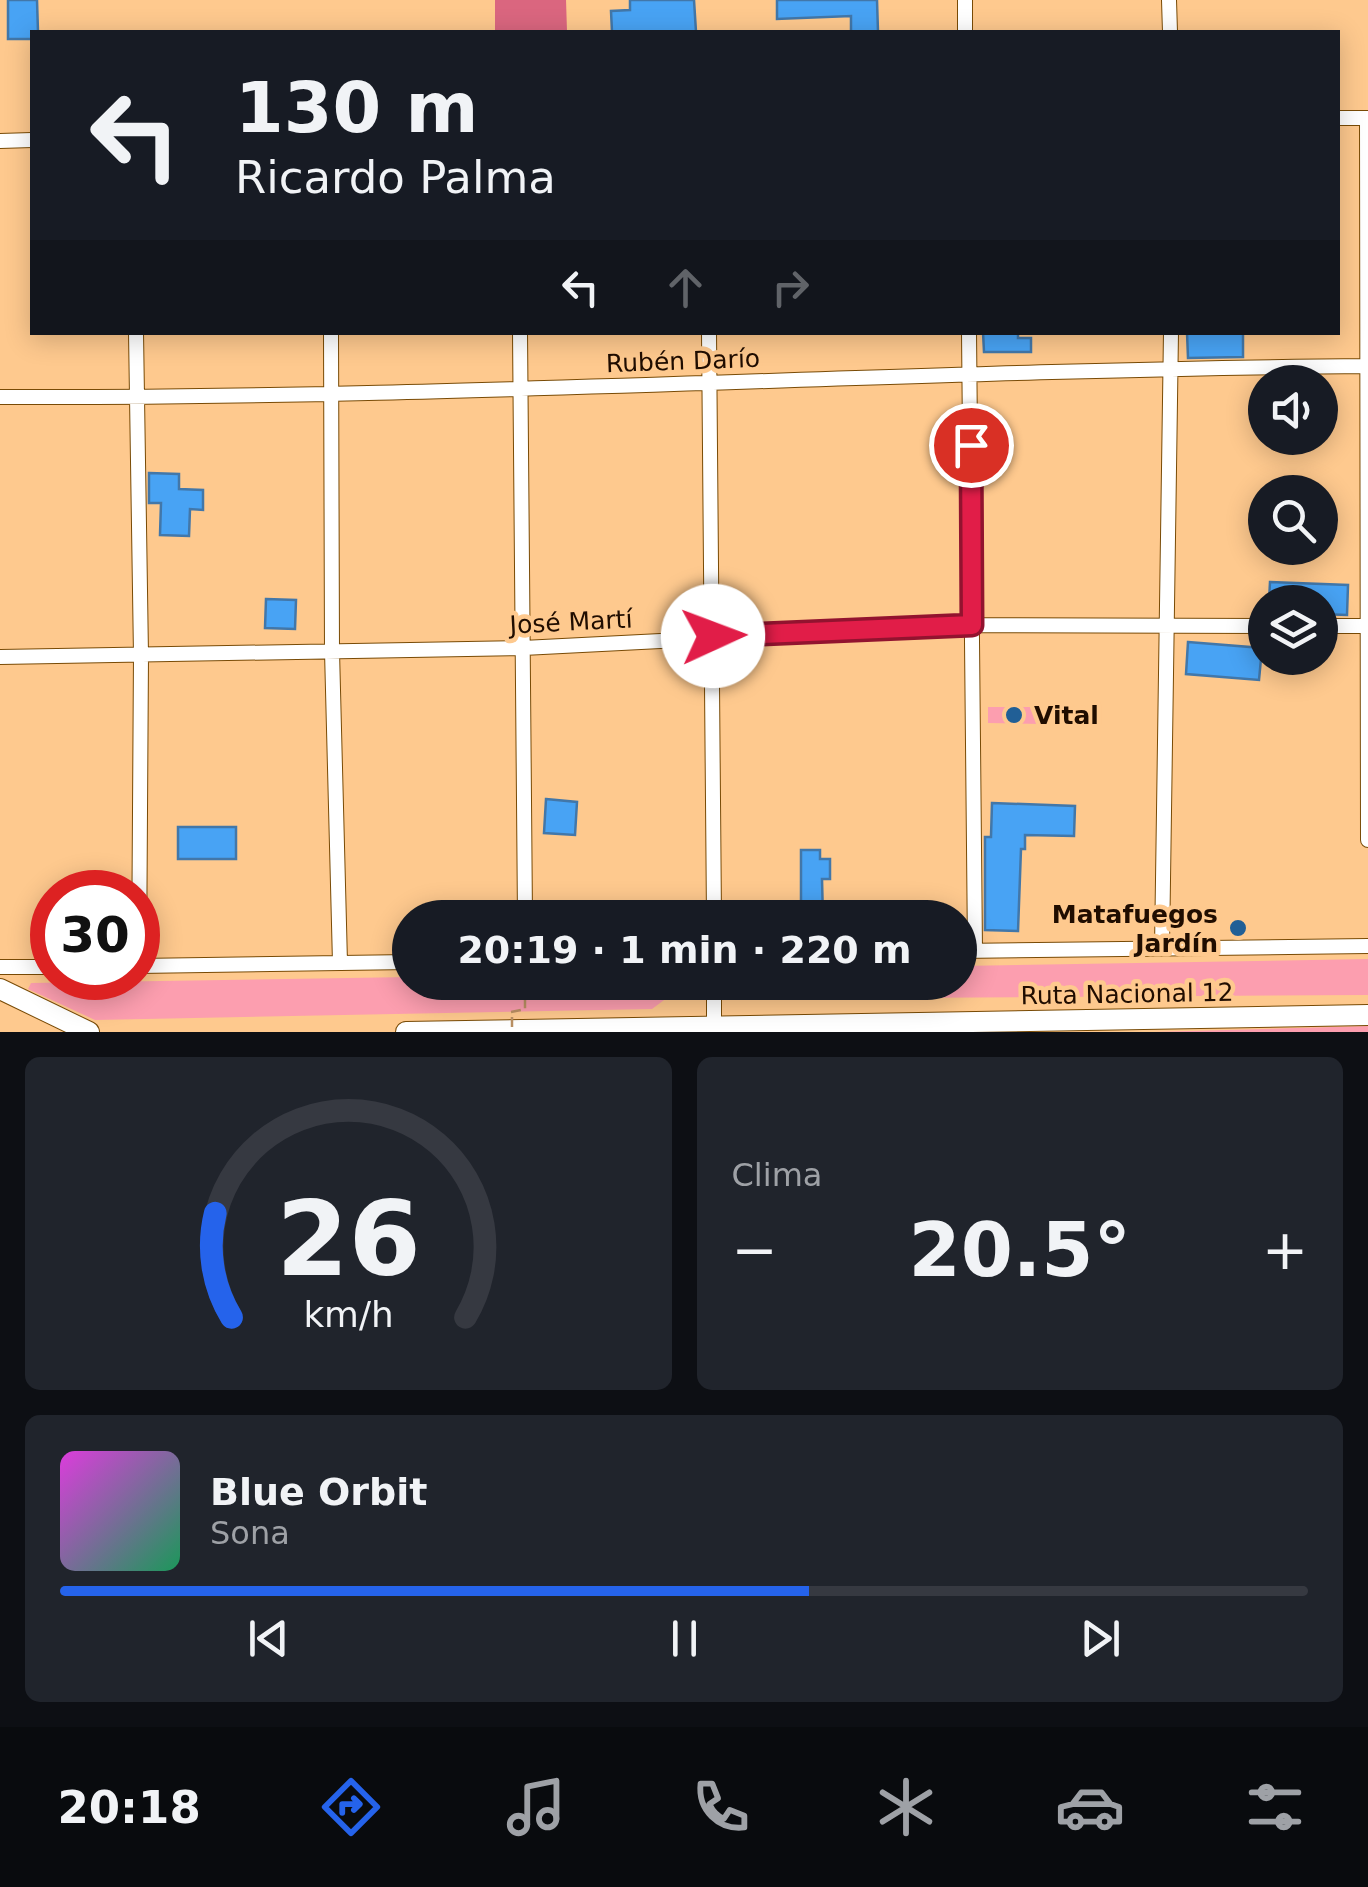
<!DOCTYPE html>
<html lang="es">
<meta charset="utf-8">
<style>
:root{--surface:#171b24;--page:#20242c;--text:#f1f3f6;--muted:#9ea1a6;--line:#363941;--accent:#2563eb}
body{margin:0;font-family:"DejaVu Sans",sans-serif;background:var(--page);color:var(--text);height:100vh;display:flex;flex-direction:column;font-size:38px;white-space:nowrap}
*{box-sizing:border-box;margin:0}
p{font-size:32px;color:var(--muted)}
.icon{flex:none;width:55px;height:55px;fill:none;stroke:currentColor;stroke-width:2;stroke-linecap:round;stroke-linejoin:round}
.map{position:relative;height:1032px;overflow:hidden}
.drawer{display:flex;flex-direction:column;gap:25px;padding:25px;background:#0d0f14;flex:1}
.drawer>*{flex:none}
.hud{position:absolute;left:30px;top:30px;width:1310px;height:305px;border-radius:0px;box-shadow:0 5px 25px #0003;background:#171b24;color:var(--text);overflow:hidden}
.fabs{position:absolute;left:1248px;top:365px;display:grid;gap:20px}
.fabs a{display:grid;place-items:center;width:90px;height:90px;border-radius:50%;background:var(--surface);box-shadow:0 5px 25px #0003;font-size:50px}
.speed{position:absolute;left:30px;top:870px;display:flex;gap:20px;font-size:50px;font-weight:700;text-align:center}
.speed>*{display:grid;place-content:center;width:130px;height:130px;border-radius:50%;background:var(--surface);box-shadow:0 5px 25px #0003;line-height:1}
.speed .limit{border:15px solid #d22;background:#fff;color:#111}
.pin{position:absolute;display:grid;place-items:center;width:85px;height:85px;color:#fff;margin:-42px;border:5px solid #fff;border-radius:50%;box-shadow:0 2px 10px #0007}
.me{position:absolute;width:110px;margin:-55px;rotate:88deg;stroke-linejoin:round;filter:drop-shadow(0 0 8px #0008)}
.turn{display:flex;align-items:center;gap:35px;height:210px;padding:0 40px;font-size:45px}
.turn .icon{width:130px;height:130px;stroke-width:2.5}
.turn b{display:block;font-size:70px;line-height:85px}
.lanes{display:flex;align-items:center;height:95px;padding:0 40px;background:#0003;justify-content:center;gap:50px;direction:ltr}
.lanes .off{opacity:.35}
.big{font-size:75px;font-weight:600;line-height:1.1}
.drawer .tile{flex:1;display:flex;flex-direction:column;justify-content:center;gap:15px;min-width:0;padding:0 35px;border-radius:15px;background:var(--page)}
.drawer .dial{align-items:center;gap:0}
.dial svg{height:260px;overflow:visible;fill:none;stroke:var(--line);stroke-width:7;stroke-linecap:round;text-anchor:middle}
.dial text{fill:var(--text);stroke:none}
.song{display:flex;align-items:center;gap:30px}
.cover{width:120px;height:120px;border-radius:15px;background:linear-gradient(135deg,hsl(300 70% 55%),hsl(150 70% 35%))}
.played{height:10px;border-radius:5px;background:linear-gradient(90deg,var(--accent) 60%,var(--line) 60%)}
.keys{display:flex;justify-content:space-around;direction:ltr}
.heat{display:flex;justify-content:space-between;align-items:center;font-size:55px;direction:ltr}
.drawer .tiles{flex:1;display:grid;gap:25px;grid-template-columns:1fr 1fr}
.tile:last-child{grid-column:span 2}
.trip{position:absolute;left:392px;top:900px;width:585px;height:100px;border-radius:50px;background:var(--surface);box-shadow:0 5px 25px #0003;font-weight:600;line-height:100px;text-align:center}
.dock{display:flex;height:160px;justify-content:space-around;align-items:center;background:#090b0e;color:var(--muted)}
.dock .icon{width:70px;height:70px}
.dock .on{color:var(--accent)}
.dock b{font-size:45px;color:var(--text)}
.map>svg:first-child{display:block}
</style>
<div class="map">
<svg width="1368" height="1032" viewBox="0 0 1368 1032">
<rect width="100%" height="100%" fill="#fec98e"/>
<path fill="#fc9eaf" d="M 988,707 L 1041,707 L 1041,724 L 988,723 Z
M 1368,959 L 1368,995 L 730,999 L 729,983 L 960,982 L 960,966 Z
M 410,977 L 410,982 L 687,983 L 652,1009 L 95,1020 L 28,989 L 31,983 Z
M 1368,1026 L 1368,1032 L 1153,1032 Z"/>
<path fill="#da667f" d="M 495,0 L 566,0 L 567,32 L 495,32 Z"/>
<path fill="#48a3f4" stroke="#4277a9" stroke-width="2.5" d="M 8,0 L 37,0 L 38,32 L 32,32 L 32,39 L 8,39 Z
M 630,0 L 694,0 L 696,32 L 612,32 L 611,11 L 630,10 Z
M 777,0 L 877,0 L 878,32 L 851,32 L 851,16 L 777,19 Z
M 983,332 L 1018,332 L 1018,338 L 1031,338 L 1031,352 L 984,352 Z
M 1187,332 L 1243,332 L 1243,357 L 1188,358 Z
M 149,473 L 179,474 L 179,489 L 203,490 L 203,510 L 190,509 L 189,536 L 160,535 L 161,503 L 149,503 Z
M 1270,582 L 1348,585 L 1347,615 L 1320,614 L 1320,602 L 1269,602 Z
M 266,599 L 296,600 L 295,629 L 265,628 Z
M 1188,642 L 1262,648 L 1259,680 L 1186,674 Z
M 546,799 L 577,802 L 575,835 L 544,833 Z
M 992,803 L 1075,806 L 1074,836 L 1025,835 L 1025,849 L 1021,849 L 1018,931 L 985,930 L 985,837 L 991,837 Z
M 178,827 L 236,827 L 236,859 L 178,859 Z
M 801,850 L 820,850 L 820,859 L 830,859 L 830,879 L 822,879 L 823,918 L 801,918 Z
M 447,904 L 475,906 L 474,918 L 446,918 Z"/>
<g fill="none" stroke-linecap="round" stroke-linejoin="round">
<g stroke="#794b06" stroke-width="16">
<path id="minor" d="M 1169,0 L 1170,32
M 965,32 L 965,0
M 1338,118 L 1368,118
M 1367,118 L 1368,840
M 0,141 L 32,140
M 136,332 L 141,655 L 139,966
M 331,332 L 332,651 L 340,963
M 520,332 L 525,918
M 709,332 L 714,918
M 969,332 L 975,950
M 0,397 C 456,399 912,370 1368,366
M 1320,626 L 1368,626
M 0,657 L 523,648 L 972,625 L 1265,626
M 1162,948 L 1171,332
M 960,951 L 1368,946
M 138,966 L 410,962
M 0,967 L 52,967
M 714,982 L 714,1026"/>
</g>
<g stroke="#794b06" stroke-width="22">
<path id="highway" d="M 0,989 L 89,1032
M 406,1032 L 1368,1015"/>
</g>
<path stroke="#ba9063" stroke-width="2.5" stroke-dasharray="10 5" stroke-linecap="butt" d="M 511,1012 L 525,1009 L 525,982"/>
<use href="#minor" stroke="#fff" stroke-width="14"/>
<use href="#highway" stroke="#fff" stroke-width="20"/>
<path stroke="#ba9063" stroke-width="2.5" stroke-dasharray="10 5" stroke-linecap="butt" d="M 512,1017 L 512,1032"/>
</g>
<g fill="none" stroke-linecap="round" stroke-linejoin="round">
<g stroke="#92132f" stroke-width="25">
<path id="route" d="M 713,636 L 972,625 L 971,445"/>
</g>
<use href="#route" stroke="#e11d48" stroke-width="18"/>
</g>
<g fill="#215f96" stroke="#fec98e" stroke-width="4">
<circle cx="1014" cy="715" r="10"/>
<circle cx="1238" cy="928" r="10"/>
</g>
<g text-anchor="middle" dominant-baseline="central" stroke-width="9" stroke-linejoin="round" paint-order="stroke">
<g font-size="25" fill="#200d00" stroke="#fec98e">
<text transform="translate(683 361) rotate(-2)">Rubén Darío</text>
<text transform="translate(571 622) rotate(-3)">José Martí</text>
<text transform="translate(1127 994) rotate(-1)">Ruta Nacional 12</text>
</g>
<g font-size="25" font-weight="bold" fill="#200d00" stroke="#fec98e" text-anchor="start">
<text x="1034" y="715">Vital</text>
<text x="1218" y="914" text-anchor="end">Matafuegos<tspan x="1218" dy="29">Jardín</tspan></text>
</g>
</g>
</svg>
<div class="fabs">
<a><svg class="icon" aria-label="sound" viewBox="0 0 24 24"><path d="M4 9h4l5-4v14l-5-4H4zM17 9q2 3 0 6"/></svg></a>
<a><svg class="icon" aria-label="search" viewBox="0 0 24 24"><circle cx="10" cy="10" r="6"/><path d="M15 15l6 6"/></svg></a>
<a><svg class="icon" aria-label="layers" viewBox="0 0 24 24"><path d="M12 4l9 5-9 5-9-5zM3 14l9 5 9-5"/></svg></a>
</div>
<div class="speed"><div class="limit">30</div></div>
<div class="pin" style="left:971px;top:445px;background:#d93025"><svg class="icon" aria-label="arrive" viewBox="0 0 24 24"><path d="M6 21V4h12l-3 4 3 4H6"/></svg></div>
<svg class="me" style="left:713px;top:636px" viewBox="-20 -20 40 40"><circle r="19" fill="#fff"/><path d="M0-13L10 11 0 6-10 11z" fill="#e11d48"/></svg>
<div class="trip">20:19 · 1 min · 220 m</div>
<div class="hud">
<div class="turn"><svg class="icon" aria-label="left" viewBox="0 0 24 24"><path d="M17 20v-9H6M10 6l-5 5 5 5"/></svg><div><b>130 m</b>Ricardo Palma</div></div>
<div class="lanes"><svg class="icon" aria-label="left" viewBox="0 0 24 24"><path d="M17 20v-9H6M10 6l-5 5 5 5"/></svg><svg class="icon off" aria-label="ahead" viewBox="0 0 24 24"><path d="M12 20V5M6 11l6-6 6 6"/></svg><svg class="icon off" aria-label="right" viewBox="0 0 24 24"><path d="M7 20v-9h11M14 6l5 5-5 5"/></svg></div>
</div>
</div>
<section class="drawer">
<div class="tiles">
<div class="tile dial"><svg viewBox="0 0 100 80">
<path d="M14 69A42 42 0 1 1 86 69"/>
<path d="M14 69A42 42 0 0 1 9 37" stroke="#2563eb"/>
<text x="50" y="56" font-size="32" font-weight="700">26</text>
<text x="50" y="72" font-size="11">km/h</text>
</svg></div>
<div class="tile"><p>Clima</p>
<div class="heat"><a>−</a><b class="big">20.5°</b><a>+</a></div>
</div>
<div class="tile">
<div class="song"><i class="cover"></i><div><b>Blue Orbit</b><p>Sona</p></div></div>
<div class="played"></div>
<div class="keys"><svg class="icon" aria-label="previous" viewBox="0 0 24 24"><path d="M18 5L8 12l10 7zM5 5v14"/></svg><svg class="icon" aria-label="pause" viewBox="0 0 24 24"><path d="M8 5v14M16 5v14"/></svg><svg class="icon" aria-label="next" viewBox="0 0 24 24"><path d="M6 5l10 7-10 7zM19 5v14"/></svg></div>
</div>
</div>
</section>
<nav class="dock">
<b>20:18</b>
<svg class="icon on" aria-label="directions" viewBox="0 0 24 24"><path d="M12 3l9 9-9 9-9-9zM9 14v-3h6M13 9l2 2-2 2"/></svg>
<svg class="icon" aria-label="music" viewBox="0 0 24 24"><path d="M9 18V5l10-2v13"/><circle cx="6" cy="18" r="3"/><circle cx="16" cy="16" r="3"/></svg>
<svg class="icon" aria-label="phone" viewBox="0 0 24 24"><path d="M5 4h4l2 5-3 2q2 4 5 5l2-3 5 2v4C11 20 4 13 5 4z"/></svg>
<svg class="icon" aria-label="climate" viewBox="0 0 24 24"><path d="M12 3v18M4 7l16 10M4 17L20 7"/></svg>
<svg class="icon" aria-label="car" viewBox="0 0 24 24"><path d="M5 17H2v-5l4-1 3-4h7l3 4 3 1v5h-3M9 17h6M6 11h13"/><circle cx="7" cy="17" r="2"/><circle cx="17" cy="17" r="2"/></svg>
<svg class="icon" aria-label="filters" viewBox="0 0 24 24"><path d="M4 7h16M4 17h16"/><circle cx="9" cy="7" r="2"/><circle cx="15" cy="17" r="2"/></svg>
</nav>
